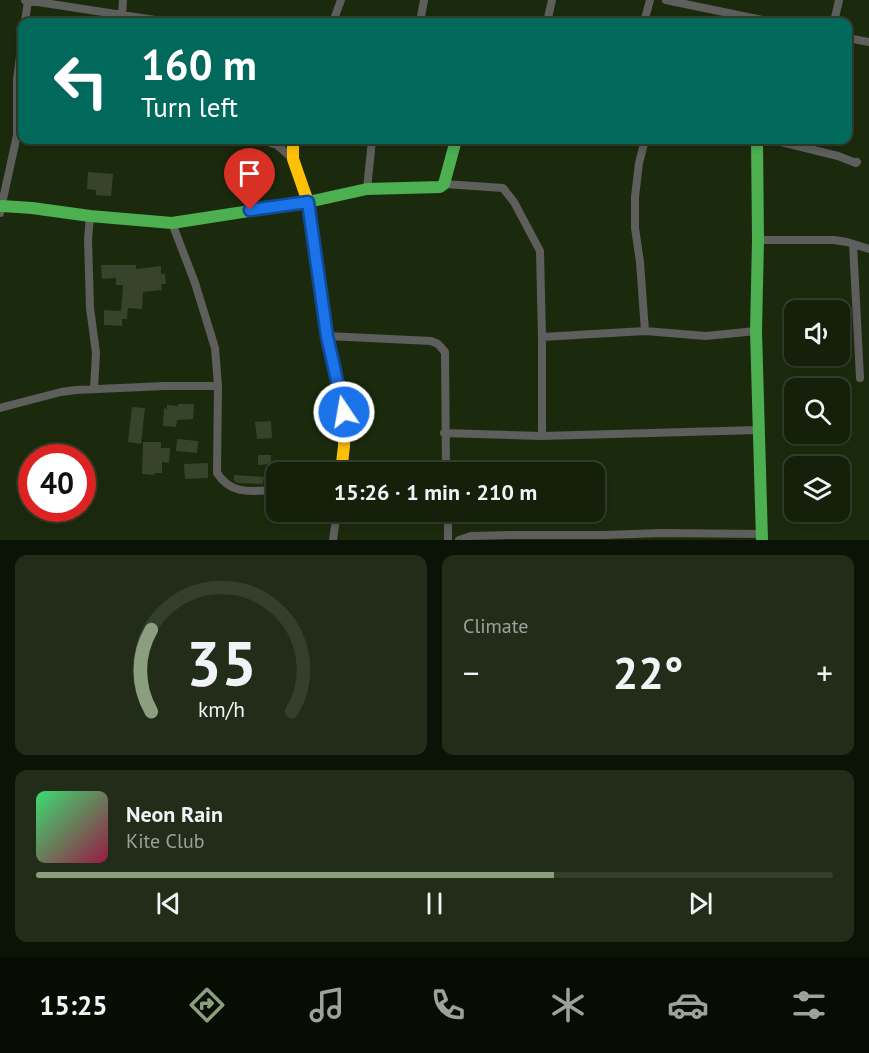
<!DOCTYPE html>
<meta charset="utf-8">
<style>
:root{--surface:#14200a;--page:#212d18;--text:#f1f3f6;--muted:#9da39c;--line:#333e2b;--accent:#8b9e7d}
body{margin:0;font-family:"PT Sans",sans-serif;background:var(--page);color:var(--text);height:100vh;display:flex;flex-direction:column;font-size:22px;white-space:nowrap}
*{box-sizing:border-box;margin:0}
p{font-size:20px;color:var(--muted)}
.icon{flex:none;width:33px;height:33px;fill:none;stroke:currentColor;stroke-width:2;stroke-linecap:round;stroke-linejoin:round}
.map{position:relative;height:540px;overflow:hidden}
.drawer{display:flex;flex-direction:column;gap:15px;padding:15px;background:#0b1206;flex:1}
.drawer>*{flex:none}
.hud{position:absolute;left:18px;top:18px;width:834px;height:126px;border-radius:12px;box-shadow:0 3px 9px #0003,0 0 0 2px var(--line);background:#00695c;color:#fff;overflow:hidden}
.controls{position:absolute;left:784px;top:300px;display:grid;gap:12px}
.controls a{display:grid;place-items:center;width:66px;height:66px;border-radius:12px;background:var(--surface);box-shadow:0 3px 9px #0003,0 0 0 2px var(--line);font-size:30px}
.speed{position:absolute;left:18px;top:444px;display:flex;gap:12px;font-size:30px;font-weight:700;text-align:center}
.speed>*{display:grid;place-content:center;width:78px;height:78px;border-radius:50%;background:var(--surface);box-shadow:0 3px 9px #0003,0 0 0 2px var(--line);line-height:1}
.speed .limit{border:9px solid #d22;background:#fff;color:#111}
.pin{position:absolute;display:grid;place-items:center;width:51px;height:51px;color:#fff;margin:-62px -26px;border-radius:50% 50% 50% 0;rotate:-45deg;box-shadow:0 0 6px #0007}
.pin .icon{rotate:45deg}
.me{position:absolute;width:66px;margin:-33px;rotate:348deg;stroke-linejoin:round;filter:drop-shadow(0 0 4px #0008)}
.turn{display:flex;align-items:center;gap:21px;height:126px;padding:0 24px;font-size:27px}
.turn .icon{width:78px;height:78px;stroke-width:2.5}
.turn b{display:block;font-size:42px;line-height:51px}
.big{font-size:45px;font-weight:700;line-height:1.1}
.drawer .card{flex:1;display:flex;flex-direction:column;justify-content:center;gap:9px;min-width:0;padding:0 21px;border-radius:12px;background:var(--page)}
.drawer .dial{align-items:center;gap:0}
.dial svg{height:156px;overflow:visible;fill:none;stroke:var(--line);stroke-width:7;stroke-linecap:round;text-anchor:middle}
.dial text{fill:var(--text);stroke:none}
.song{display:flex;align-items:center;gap:18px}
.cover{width:72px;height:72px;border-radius:9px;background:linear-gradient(135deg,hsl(140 70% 55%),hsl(340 70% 35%))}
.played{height:6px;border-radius:3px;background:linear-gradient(90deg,var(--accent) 65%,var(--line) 65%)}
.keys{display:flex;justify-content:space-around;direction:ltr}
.heat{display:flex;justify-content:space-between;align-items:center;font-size:33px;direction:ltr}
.drawer .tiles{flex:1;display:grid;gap:15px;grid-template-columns:1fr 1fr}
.card:last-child{grid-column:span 2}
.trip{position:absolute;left:266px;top:462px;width:339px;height:60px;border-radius:12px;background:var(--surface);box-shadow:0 3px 9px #0003,0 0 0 2px var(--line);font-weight:700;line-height:60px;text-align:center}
.tab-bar{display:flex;height:96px;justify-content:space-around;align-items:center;background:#080d04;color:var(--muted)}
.tab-bar .icon{width:42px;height:42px}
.tab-bar .current{color:var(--accent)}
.tab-bar b{font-size:27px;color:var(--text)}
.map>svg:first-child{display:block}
</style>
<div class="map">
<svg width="869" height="540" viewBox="0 0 869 540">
<rect width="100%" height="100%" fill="#1b2a0d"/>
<path fill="#37432b" d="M 88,172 L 113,174 L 111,196 L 96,195 L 96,190 L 87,189 Z
M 101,265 L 136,265 L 136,269 L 161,266 L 161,274 L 165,274 L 166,284 L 161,284 L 162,290 L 143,292 L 142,309 L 128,308 L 127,319 L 122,319 L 122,326 L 104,325 L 104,310 L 121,311 L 123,285 L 116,285 L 116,278 L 102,279 Z
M 178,404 L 194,404 L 193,419 L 177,420 L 176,427 L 163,426 L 164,408 L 167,409 L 167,405 L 178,406 Z
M 132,407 L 145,408 L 141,444 L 128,442 Z
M 271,421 L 272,438 L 257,439 L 255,422 Z
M 177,439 L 198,441 L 197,453 L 176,451 Z
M 143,442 L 161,442 L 161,448 L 170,448 L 169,463 L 162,462 L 162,473 L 155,473 L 155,475 L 142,474 Z
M 258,455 L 271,455 L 271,464 L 258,465 Z
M 208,463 L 208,478 L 185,479 L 184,464 Z
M 234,475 L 264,477 L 263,484 L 238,483 L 234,481 Z"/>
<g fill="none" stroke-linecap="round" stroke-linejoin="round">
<path stroke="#5e5e5c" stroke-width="8" d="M 25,0 L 168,22
M 666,0 L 772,22
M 122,15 L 123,0
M 25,22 L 28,0
M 333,22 L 341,0
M 420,22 L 424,0
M 547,22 L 552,0
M 644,22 L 650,0
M 834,22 L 839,0
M 848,38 L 869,42
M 261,140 L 277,145 L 293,159
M 645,140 L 639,163 L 635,197 L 635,228 L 640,262 L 645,331
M 773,140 L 838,156 L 856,163 L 857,162
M 444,184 L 503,188 L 514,202 L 540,251 L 542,337 L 542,436
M 367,189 L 372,140
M 0,213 L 17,135 L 17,79 L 22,41
M 90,216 L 88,239 L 90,308 L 96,353 L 94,389
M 172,223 L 195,283 L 215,348 L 218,386 L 217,473 C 232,496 252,491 276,490
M 758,240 L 834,240 L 847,242 L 869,249
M 853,244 L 860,378
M 327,336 L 431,341 L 438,344 L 445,352 L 446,472
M 542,337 L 645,331 L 706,336 L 756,331
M 0,408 L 61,392 L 76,390 L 164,386 L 218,386
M 444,433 L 542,436 L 759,430
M 448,512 L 448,540
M 333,540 L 337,512
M 459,540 L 471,536 L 510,535 L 604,535 L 662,533 L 762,534"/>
<path stroke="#4caf50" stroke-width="12" d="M 757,140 L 758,240 L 756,331 L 762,540
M 2,206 L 32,208 L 90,216 L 172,223 L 308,202 L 367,189 L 440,187 L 444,184 L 456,140"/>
<path stroke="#ffc107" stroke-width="12" d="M 293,140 L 293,159 L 308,202 L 327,336 L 344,412 L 344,446 L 341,472"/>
</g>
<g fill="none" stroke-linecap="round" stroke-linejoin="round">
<g stroke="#114b97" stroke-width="15">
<path id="route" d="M 250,210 L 308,202 L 327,336 L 344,412"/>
</g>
<use href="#route" stroke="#1a73e8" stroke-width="10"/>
</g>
</svg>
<div class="controls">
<a><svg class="icon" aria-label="sound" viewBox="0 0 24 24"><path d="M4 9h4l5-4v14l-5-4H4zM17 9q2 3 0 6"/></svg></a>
<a><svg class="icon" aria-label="search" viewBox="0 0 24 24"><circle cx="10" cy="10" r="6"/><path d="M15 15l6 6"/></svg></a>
<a><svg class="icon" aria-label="layers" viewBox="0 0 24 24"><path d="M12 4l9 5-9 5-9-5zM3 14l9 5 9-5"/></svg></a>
</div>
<div class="speed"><div class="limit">40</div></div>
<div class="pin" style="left:250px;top:210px;background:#d93025"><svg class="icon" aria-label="arrive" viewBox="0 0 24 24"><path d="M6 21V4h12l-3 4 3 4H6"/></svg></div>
<svg class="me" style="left:344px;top:412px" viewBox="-20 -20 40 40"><circle r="17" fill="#1a73e8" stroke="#fff" stroke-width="3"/><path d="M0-11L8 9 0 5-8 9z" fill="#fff"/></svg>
<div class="trip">15:26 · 1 min · 210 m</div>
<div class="hud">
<div class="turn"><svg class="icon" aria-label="left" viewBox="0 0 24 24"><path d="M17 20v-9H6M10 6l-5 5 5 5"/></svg><div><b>160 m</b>Turn left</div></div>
</div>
</div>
<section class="drawer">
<div class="tiles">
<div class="card dial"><svg viewBox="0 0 100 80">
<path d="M14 69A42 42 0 1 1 86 69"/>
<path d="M14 69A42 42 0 0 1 14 27" stroke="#8b9e7d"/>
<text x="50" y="56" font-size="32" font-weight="700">35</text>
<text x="50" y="72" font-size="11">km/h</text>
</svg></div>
<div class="card"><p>Climate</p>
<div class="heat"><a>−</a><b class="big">22°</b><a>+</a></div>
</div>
<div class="card">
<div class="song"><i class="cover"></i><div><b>Neon Rain</b><p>Kite Club</p></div></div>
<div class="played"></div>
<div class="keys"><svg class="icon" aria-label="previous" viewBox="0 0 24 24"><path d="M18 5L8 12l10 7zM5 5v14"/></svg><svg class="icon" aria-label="pause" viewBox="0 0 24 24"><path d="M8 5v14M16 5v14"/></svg><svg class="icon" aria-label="next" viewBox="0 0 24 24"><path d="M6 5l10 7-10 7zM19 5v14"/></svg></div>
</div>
</div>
</section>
<nav class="tab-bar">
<b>15:25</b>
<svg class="icon current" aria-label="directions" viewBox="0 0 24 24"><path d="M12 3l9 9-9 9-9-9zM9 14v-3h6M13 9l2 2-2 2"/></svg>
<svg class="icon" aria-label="music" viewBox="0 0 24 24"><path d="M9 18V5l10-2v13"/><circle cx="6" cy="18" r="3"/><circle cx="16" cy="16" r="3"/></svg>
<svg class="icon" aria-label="phone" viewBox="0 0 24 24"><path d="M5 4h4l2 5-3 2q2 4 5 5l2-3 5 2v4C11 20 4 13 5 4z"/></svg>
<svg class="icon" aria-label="climate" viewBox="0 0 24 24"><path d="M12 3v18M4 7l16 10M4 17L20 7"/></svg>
<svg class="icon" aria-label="car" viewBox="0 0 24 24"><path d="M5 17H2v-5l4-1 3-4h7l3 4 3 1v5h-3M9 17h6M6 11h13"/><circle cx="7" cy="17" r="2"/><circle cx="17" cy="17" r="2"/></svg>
<svg class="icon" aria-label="filters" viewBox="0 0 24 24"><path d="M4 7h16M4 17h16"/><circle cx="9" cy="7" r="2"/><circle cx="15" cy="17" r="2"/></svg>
</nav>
